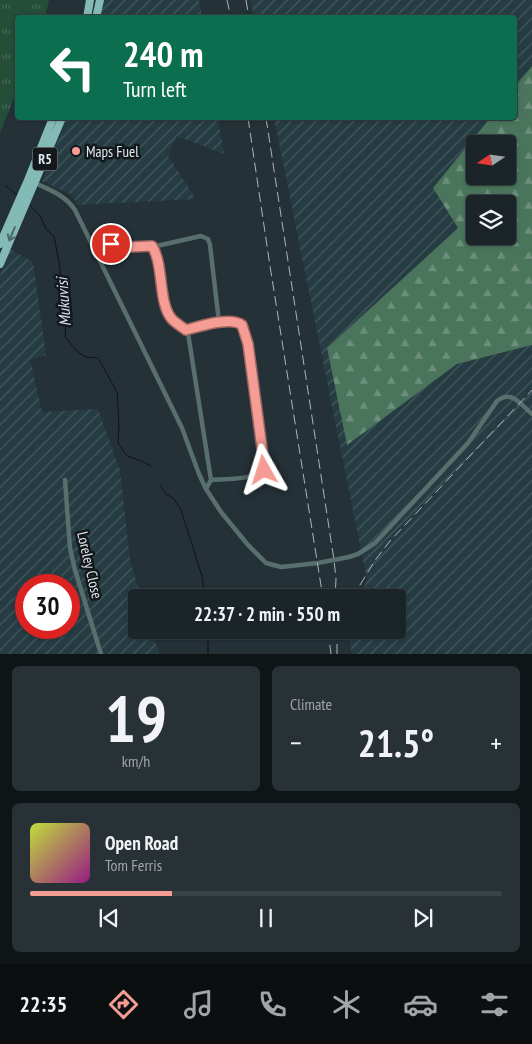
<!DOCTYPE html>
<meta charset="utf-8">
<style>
:root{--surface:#1b2529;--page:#283135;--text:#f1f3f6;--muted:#a0a5a8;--line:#394246;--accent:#f59c94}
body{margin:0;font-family:"PT Sans Narrow",sans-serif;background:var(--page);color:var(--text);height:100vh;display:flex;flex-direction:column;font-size:19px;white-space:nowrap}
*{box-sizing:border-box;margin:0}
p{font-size:16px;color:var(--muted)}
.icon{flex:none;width:28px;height:28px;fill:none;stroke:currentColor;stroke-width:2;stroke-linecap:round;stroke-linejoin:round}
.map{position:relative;height:654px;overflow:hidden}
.panel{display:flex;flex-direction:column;gap:12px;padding:12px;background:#0f1417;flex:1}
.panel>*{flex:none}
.banner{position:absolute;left:15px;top:15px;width:502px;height:105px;border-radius:5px;box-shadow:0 1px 4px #0004,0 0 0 1px var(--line);background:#0b6e4f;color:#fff;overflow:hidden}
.needle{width:32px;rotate:257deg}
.fabs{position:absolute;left:466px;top:135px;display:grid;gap:10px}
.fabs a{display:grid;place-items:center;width:50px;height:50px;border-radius:5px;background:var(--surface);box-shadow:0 1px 4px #0004,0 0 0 1px var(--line);font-size:25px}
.speed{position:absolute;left:15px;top:574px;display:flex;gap:10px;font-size:25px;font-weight:700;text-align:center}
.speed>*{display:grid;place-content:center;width:65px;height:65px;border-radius:50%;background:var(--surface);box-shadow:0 1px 4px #0004,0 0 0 1px var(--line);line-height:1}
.speed .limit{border:8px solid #d22;background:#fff;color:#111}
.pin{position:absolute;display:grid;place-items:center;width:42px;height:42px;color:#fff;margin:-21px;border:2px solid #fff;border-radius:50%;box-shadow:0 1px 5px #0007}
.me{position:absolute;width:55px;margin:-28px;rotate:354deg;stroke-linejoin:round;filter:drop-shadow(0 0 4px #0008)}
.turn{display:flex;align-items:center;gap:18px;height:105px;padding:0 25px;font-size:22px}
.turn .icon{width:65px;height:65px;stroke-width:2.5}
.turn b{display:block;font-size:35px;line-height:42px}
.big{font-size:38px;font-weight:800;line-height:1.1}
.panel .widget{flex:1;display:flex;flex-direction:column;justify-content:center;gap:8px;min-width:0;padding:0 18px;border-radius:8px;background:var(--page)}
.panel .dial{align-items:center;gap:0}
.dial b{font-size:65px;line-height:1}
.song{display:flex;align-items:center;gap:15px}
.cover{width:60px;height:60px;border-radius:8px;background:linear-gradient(135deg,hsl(70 70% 55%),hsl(310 70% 35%))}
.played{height:5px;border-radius:2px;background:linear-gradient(90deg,var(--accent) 30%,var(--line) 30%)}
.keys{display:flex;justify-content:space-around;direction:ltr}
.heat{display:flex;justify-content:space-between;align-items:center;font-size:28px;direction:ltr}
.panel .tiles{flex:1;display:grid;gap:12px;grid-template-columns:1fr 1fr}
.widget:last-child{grid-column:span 2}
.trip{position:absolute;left:128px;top:589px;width:278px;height:50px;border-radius:5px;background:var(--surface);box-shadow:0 1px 4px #0004,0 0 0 1px var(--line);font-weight:800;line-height:50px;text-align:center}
.tabs{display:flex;height:80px;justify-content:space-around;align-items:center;background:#0b0f10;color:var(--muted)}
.tabs .icon{width:35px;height:35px}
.tabs .active{color:var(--accent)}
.tabs b{font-size:22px;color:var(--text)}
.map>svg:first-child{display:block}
</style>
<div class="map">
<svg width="532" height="654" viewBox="0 0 532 654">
<defs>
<pattern id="industrial-furrows" width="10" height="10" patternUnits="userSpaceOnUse" patternTransform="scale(1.25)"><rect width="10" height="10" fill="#263c43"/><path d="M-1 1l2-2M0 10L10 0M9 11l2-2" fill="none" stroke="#45585e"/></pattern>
<pattern id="forest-firs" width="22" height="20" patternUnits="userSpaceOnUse" patternTransform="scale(1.25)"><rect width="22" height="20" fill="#4a745c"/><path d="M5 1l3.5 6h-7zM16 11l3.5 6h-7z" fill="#6c8e7b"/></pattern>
<pattern id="park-tufts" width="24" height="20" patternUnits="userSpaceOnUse" patternTransform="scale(1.25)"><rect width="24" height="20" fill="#254e38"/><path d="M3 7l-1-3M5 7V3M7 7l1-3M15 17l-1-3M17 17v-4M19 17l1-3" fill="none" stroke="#446855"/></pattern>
</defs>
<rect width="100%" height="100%" fill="#243137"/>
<path fill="url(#industrial-furrows)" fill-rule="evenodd" d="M 102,0 L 199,0 L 202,17 L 97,18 Z
M 250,0 L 532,0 L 532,66 L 515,87 L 515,18 L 254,17 Z
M 67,118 L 218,118 L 224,154 L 177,136 L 168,156 L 196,199 L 78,205 L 72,195 L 42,181 Z
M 274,118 L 490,118 L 433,188 L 458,228 L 327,348 L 347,444 L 457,364 L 532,345 L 532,654 L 352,654 L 348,630 L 396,630 L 396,598 L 360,597 L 367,580 Z
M 10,249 L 33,262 L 46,355 L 30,360 L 42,412 L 98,409 L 120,470 L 130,560 L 141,597 L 136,598 L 136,630 L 152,630 L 159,654 L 0,654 L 0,275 ZM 26,585 L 69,585 L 69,628 L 26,628 Z"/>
<path fill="url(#forest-firs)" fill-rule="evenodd" d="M 532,66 L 532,345 L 457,364 L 347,445 L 327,348 L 458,228 L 433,188 L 490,118 L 515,118 L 515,87 ZM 475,144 L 508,144 L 508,176 L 475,176 ZM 475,204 L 508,204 L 508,236 L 475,236 Z"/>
<path fill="url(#park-tufts)" d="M 0,0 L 49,0 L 45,17 L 18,18 L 17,90 L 0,133 Z"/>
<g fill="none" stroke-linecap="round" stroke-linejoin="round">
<path stroke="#130d2c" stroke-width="1" d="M 6,186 L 17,195
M 30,205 L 40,216 L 46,229 L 54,236 L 60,268 L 60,284 L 66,319 L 65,337 L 78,352 L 86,357 L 98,358 L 117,392 L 119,426 L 118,443 L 127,456 L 142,461 L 151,466
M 160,485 L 165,493 L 174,499 L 181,510 L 202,576 L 205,598
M 208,654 L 208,630"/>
<path stroke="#586f6d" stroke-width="4.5" d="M 35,183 C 50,190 65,195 75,210 L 182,428 L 199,474 L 206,489 L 221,512 L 248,545 L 266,563 L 281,567 L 318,563 L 349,557 L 358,554 L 375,543 L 468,443 L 497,401 C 512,389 521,405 532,414
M 93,245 L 111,244 L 130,247 L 152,247 L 154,249 L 168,313 C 173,323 183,325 188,333 L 211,480 L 206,489
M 152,247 L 201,236 L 208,239 L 210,245 L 219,322
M 187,330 C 197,327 235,316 242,325 C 246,329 247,339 248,344 L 264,463 L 264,470 C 253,480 225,479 211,480
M 65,480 L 70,548 L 75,570 L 101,654"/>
<path stroke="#84bab6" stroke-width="8" d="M 87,18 L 90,0
M 96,18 L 100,0
M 0,244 L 28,180 L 53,118
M 0,264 L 62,118"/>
<path stroke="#acb6ba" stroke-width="1" stroke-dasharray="10 5" stroke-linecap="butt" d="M 227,0 L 231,18
M 246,0 L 249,18
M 248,118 L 270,266 L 323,598
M 266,118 L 334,560 L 336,579 L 335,598
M 352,598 L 376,559 L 390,541 L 532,390
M 328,630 L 331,654
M 337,654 L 337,644 L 339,630"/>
</g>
<defs><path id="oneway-shaft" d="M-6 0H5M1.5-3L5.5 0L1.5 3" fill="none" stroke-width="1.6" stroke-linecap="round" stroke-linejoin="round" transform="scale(1.25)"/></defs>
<use stroke="#4b6968" href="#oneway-shaft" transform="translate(12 234) rotate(113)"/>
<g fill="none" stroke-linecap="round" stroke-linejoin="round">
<g stroke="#9f6560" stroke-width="12">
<path id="route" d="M 111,244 L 130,247 L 152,246 C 164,265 158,301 171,318 C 175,323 181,326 186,330 C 200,326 231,316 242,325 L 248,344 L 264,463 L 264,470"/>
</g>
<use href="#route" stroke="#f59c94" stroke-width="9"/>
</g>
<circle fill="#f59c94" stroke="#12181b" stroke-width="2" cx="76" cy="151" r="5"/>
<g text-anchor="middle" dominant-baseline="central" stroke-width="5" stroke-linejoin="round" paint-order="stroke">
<rect fill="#12181b" stroke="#a2aaad" stroke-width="1" x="32.5" y="147.5" width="25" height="23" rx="4"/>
<g font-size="14" font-weight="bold" fill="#dfe8eb">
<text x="45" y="159">R5</text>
</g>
<g font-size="15" fill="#dfe8eb" stroke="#12181b" text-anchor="start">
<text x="86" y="151">Maps Fuel</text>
</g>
<g font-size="15" fill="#dfe8eb" stroke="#12181b">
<text transform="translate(90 565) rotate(77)">Loreley Close</text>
</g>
<g font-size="16" font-style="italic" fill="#dddcf7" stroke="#12181b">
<text transform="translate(63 302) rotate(-94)">Mukuvisi</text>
</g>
</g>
</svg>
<div class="fabs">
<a><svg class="needle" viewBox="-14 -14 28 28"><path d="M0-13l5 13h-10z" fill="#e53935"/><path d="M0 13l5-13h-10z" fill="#a0a5a8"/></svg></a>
<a><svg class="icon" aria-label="layers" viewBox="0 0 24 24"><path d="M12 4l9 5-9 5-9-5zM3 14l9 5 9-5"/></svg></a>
</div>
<div class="speed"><div class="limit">30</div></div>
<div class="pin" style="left:111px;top:244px;background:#d93025"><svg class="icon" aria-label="arrive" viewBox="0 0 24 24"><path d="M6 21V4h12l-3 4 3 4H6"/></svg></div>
<svg class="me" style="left:264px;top:470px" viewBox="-20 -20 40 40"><path d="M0-17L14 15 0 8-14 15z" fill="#f59c94" stroke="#fff" stroke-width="4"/></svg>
<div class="trip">22:37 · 2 min · 550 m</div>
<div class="banner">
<div class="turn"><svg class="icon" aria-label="left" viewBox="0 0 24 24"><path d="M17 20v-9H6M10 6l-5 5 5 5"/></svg><div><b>240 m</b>Turn left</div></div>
</div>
</div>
<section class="panel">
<div class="tiles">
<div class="widget dial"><b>19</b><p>km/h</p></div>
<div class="widget"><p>Climate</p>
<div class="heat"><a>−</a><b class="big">21.5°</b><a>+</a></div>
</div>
<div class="widget">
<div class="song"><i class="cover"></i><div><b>Open Road</b><p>Tom Ferris</p></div></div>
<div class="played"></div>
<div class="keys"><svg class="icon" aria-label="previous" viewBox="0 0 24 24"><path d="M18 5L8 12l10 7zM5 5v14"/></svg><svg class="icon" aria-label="pause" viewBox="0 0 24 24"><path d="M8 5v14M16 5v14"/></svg><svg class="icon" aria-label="next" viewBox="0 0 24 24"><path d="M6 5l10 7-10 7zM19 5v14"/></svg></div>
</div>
</div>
</section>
<nav class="tabs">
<b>22:35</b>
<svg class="icon active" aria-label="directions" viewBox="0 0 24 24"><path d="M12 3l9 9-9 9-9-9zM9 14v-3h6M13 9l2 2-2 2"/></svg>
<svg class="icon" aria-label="music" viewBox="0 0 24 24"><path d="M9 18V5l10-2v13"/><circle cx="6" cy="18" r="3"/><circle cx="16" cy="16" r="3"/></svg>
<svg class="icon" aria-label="phone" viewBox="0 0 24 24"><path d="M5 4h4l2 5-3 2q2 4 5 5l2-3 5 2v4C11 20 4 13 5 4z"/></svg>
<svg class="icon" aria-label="climate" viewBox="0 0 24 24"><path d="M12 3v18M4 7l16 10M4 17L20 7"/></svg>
<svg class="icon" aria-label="car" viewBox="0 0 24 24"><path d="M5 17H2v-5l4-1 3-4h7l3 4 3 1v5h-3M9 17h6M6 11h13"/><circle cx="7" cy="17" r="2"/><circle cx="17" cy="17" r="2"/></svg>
<svg class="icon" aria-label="filters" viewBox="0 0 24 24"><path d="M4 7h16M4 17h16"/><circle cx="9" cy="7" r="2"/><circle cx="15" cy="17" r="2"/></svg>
</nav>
